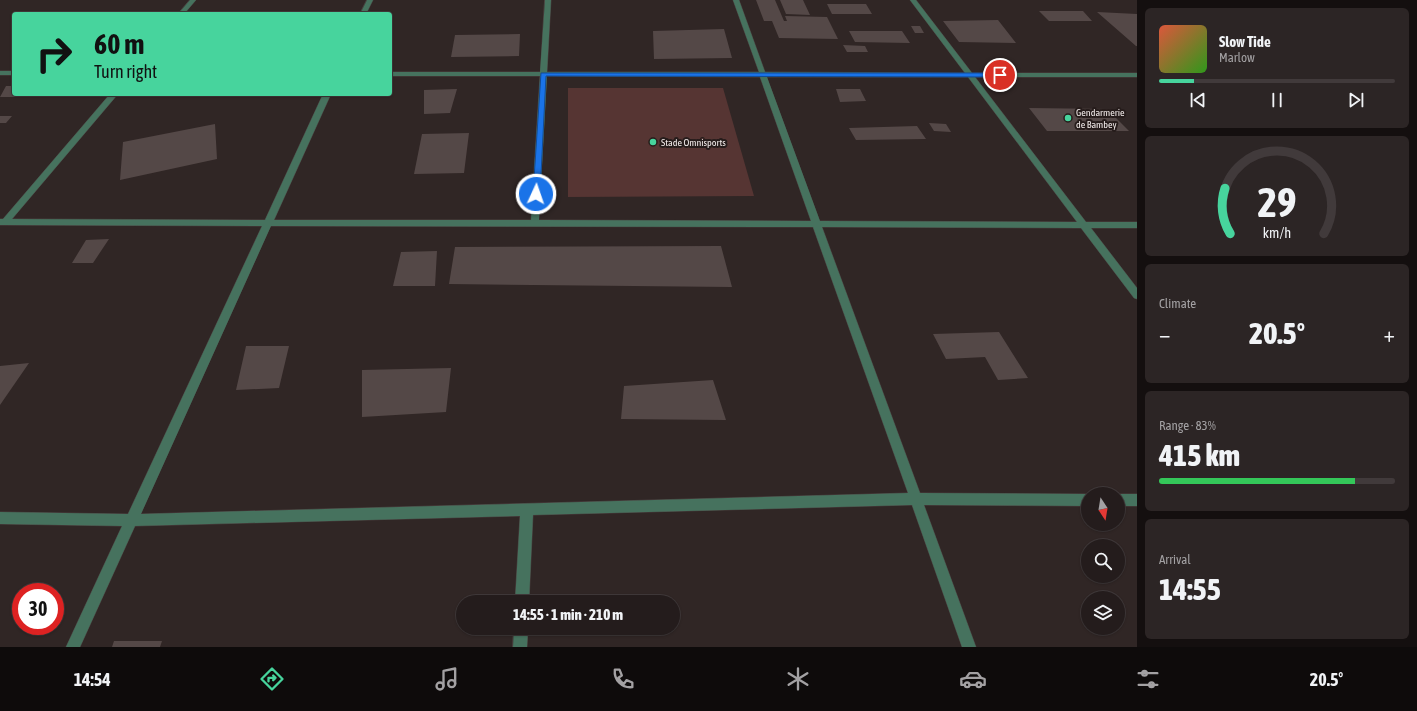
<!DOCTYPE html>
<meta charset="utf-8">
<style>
:root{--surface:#241c1c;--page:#2c2525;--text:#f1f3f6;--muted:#a3a1a3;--line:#413a3b;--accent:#47d49d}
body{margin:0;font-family:"Asap Condensed",sans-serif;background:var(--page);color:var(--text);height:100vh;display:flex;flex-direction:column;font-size:15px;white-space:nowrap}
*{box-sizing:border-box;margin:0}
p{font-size:13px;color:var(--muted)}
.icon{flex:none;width:22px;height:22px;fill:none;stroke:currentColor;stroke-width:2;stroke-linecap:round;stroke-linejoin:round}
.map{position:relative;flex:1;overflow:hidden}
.sheet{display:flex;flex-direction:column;gap:8px;padding:8px;background:#140f0f;width:280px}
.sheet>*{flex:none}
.guide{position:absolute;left:12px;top:12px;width:380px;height:84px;border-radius:4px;box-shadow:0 1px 3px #0004,0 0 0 1px var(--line);background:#47d49d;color:#111;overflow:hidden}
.needle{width:26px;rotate:168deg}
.fabs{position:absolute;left:1081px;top:487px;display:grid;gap:8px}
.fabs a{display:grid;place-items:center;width:44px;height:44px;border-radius:50%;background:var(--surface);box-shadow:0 1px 3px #0004,0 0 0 1px var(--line);font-size:20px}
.speed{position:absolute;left:12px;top:583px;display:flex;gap:8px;font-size:20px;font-weight:700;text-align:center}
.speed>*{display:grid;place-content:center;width:52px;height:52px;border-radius:50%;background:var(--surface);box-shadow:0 1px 3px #0004,0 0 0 1px var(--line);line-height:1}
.speed .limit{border:6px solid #d22;background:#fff;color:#111}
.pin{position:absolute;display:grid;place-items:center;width:34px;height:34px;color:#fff;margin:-17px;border:2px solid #fff;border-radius:50%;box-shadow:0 1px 4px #0007}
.me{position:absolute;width:44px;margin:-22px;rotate:3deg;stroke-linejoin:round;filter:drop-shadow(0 0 3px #0008)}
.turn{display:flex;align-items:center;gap:14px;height:84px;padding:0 16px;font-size:18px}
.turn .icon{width:52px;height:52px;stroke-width:2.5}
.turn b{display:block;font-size:28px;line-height:34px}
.big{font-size:30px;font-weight:800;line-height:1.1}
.sheet .card{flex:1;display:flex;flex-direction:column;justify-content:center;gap:6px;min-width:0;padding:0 14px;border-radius:6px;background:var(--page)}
.sheet .dial{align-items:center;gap:0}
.dial svg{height:104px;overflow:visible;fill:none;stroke:var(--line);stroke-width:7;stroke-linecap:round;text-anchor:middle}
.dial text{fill:var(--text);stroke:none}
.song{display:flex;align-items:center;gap:12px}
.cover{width:48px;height:48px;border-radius:6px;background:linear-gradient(135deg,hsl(10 70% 55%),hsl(110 70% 35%))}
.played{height:4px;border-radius:2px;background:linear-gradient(90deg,var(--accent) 15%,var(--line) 15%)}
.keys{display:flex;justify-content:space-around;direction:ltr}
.heat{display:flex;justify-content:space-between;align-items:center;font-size:22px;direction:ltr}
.charge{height:6px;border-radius:3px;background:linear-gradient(90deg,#34c759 83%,var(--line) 0)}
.trip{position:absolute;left:456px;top:595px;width:224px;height:40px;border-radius:20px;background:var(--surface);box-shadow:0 1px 3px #0004,0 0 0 1px var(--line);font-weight:800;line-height:40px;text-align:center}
.tab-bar{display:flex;height:64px;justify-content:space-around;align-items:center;background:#0e0b0b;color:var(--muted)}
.tab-bar .icon{width:28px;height:28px}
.tab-bar .active{color:var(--accent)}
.tab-bar b{font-size:18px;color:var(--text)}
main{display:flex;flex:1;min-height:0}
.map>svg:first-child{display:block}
</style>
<main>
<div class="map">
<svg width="1137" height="647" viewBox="0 0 1137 647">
<rect width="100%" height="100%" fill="#302625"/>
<path fill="#563533" d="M 568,88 L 723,88 L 754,196 L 568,197 Z"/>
<path fill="#544847" d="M 756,0 L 775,0 L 784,21 L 787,21 L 785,16 L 827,17 L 838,39 L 779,38 L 772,21 L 764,21 Z
M 780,0 L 803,0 L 810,15 L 786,14 Z
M 827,4 L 866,4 L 872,14 L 832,14 Z
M 85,11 L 101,11 L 98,14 L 82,14 Z
M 1039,11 L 1083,11 L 1092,21 L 1049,21 Z
M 1097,12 L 1137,14 L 1137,46 L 1136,46 Z
M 998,20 L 1016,43 L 959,42 L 943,21 Z
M 911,26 L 920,26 L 924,33 L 915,33 Z
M 724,29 L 732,58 L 654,59 L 653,31 Z
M 849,31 L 902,31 L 910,43 L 855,42 Z
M 520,34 L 519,56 L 451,57 L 455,35 Z
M 843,45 L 865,46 L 868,52 L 847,52 Z
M 6,86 L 14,86 L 14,94 L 32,94 L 30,97 L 0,97 Z
M 457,89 L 450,113 L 424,114 L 424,90 Z
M 836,89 L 860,89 L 866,101 L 840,102 Z
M 1029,108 L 1107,109 L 1129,131 L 1047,131 Z
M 0,116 L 12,116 L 6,123 L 0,123 Z
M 929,123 L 946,124 L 951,132 L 934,131 Z
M 215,124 L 217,159 L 120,180 L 123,142 Z
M 917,126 L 926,139 L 856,140 L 849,128 Z
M 469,133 L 464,173 L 414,174 L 422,134 Z
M 109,239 L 93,263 L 72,263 L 86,240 Z
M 721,246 L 732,287 L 449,284 L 455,247 Z
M 437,251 L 435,286 L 393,286 L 401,252 Z
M 999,332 L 1028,378 L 998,380 L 985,357 L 946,359 L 933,334 Z
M 246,346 L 289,346 L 279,388 L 236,390 Z
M 29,363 L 0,405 L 0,366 Z
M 451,368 L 446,412 L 362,417 L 362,370 Z
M 713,380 L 726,420 L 621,419 L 624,386 Z
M 114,641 L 162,641 L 160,647 L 112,647 Z"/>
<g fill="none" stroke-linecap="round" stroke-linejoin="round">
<g stroke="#4b4241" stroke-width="1">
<path id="minor" d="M 190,0 L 196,0 L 184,14 L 178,14 Z
M 367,0 L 373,0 L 366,14 L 360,14 Z
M 545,0 L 551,0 L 547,72 L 759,72 L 733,0 L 739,0 L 765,72 L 965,73 L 910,0 L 916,0 L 972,73 L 1137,73 L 1137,77 L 975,77 L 1086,222 L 1137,222 L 1137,228 L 1091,228 L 1137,288 L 1137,299 L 1134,298 L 1081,228 L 822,227 L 920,493 L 1088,494 L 1088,506 L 924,505 L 976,647 L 962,647 L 912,505 L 533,515 L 529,602 L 515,602 L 520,516 L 135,526 L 80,647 L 66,647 L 122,526 L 0,524 L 0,512 L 128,514 L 262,226 L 0,225 L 0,219 L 3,219 L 110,94 L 118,94 L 12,219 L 265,220 L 323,94 L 331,94 L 274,220 L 531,220 L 540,76 L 390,76 L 390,72 L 540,72 ZM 547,76 L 760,77 L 811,221 L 539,220 ZM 767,77 L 968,77 L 1077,222 L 820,221 ZM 271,226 L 813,227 L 908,493 L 141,514 Z
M 0,71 L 14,71 L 14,75 L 0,75 Z
M 1118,494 L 1137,494 L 1137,506 L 1118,506 Z
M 514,628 L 528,628 L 527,647 L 513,647 Z"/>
</g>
<use href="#minor" fill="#46725e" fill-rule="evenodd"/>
</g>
<path fill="#1a73e8" stroke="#114b97" d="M 541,73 L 1000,73 L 1003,75 L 1000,77 L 546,76 L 540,194 L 536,196 L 533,194 Z"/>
<g fill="#47d49d" stroke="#261c1b" stroke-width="1.5">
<circle cx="1068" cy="118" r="4"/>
<circle cx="653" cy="142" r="4"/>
</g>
<g text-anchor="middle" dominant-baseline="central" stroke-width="4" stroke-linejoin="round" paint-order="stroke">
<g font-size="10" fill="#f2ebea" stroke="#261c1b" text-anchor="start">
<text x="1076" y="112">Gendarmerie<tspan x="1076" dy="12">de Bambey</tspan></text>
<text x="661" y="142">Stade Omnisports</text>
</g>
</g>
</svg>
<div class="fabs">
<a><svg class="needle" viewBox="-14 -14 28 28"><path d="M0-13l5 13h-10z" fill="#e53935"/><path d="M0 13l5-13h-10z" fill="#a3a1a3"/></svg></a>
<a><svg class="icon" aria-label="search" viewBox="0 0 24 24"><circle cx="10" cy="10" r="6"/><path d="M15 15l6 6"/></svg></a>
<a><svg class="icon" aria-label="layers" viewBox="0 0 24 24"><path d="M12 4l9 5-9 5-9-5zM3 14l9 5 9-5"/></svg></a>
</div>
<div class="speed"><div class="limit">30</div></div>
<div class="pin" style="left:1000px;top:75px;background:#d93025"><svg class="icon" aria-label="arrive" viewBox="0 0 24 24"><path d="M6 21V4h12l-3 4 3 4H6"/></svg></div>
<svg class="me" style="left:536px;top:194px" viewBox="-20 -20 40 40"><circle r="17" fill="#1a73e8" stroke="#fff" stroke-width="3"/><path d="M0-11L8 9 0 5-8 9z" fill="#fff"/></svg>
<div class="trip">14:55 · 1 min · 210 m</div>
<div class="guide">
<div class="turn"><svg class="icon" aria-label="right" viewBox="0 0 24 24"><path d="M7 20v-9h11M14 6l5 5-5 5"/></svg><div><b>60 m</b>Turn right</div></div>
</div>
</div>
<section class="sheet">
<div class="card">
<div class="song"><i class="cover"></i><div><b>Slow Tide</b><p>Marlow</p></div></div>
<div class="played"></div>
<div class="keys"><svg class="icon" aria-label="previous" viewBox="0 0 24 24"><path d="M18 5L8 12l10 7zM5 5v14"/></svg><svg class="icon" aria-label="pause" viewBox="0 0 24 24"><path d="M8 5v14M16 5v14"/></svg><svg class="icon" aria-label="next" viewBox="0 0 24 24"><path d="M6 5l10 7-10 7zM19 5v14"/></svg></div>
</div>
<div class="card dial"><svg viewBox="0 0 100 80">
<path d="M14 69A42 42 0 1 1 86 69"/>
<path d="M14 69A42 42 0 0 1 10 34" stroke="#47d49d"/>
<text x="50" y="56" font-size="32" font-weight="700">29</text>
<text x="50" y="72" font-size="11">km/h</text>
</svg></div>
<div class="card"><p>Climate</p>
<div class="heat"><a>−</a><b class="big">20.5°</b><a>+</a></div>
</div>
<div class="card"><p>Range · 83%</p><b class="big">415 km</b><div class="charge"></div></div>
<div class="card"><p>Arrival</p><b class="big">14:55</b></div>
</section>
</main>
<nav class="tab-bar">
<b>14:54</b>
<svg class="icon active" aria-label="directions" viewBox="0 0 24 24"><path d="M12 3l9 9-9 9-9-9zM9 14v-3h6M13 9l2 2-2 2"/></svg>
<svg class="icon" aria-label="music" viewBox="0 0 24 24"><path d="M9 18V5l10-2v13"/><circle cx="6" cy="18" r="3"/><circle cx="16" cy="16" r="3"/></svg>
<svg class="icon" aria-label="phone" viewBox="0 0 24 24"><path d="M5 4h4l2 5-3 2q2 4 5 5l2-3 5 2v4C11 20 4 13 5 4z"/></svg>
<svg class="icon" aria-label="climate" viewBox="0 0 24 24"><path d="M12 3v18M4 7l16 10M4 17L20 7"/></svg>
<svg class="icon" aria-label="car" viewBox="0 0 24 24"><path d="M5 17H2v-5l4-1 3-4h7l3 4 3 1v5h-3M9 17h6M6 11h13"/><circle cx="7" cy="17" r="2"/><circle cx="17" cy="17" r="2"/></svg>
<svg class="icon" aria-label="filters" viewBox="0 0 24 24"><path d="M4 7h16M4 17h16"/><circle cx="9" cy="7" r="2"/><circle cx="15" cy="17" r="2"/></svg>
<b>20.5°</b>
</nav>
